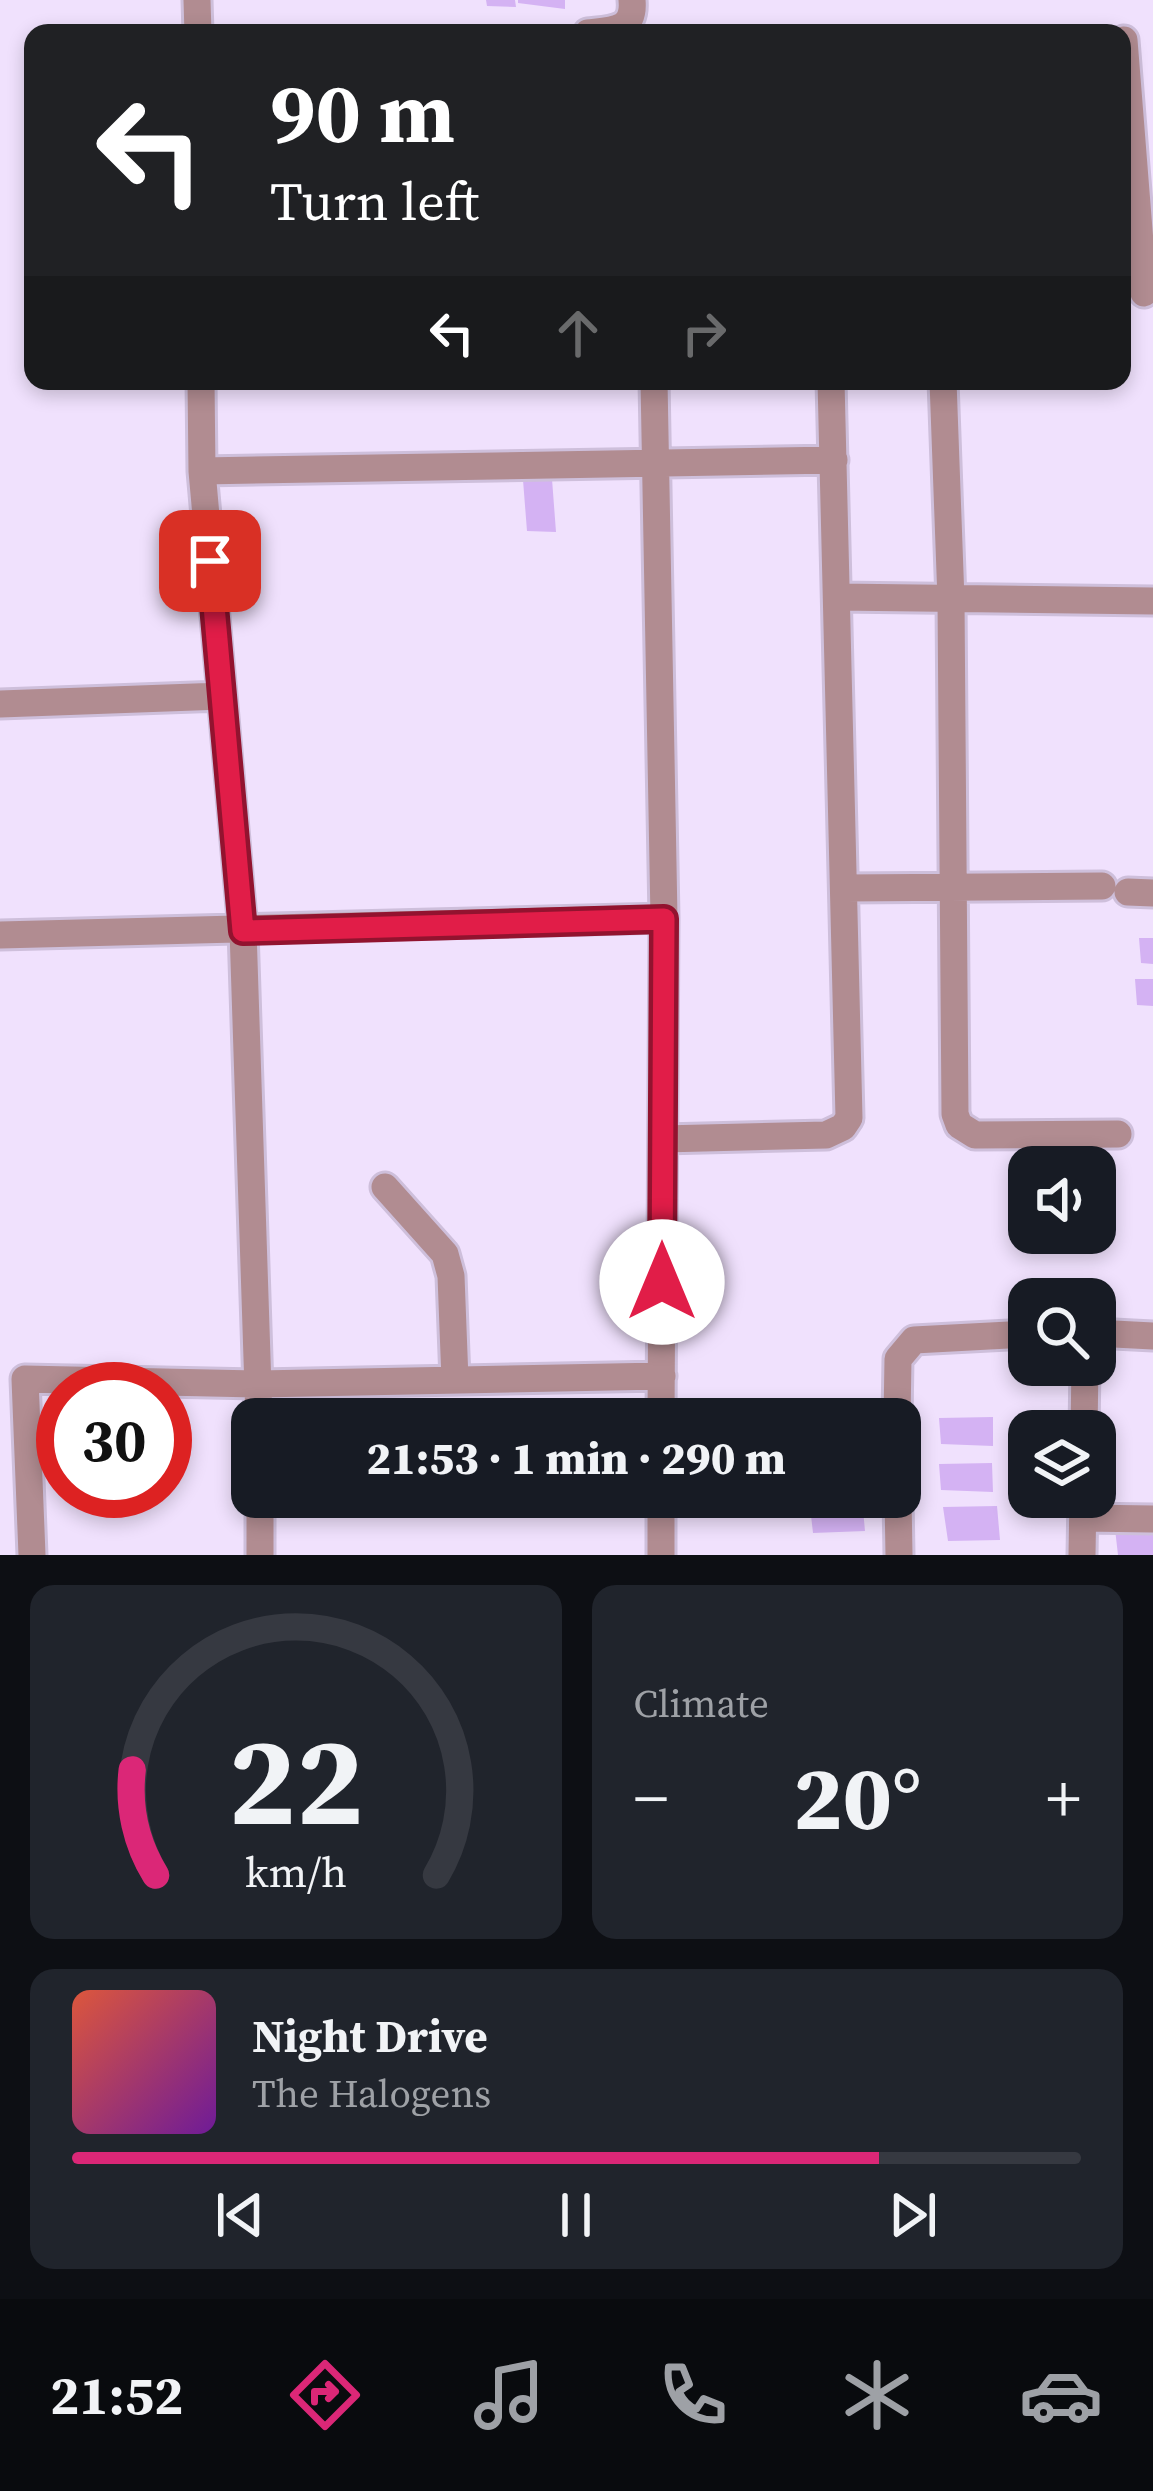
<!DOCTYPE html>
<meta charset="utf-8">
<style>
:root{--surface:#171b24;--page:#20242c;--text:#f1f3f6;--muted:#9ea1a6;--line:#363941;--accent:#db2777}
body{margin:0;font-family:"Source Serif 4",serif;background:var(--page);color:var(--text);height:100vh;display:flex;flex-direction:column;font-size:45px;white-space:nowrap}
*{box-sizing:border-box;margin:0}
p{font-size:39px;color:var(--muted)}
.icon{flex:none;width:66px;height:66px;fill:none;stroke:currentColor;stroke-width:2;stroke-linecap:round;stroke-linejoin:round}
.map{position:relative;height:1555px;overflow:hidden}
.sheet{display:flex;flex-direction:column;gap:30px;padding:30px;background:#0d0f14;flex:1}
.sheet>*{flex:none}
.banner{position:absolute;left:24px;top:24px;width:1107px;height:366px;border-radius:24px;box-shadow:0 6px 18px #0003;background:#202124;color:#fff;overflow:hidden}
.fabs{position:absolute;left:1008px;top:1146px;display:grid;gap:24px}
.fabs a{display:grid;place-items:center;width:108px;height:108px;border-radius:24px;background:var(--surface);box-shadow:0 6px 18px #0003;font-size:60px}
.speed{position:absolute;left:36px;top:1362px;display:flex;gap:24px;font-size:60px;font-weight:700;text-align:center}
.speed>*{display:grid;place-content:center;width:156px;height:156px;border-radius:50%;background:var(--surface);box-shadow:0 6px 18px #0003;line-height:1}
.speed .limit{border:18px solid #d22;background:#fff;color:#111}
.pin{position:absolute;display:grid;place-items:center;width:102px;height:102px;color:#fff;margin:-51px;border-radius:24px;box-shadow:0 6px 18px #0006}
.me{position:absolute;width:132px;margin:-66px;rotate:0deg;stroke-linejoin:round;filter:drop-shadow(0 0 9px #0008)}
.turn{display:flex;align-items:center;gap:42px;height:252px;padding:0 48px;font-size:54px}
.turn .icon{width:156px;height:156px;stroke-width:2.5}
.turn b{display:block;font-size:84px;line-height:102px}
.lanes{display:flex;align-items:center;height:114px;padding:0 48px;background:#0003;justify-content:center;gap:60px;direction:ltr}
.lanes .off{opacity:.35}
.big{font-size:90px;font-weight:800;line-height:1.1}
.sheet .tile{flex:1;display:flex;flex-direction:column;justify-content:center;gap:18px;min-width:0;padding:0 42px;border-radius:24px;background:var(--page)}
.sheet .dial{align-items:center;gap:0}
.dial svg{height:312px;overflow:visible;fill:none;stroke:var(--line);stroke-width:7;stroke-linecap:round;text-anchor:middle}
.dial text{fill:var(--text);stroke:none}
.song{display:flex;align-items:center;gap:36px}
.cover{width:144px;height:144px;border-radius:18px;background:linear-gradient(135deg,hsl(10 70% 55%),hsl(280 70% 35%))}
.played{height:12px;border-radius:6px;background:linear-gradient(90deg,var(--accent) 80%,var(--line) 80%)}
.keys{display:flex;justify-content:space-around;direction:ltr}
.heat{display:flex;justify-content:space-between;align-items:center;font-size:66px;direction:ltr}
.sheet .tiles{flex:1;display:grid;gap:30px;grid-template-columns:1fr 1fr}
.tile:last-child{grid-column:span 2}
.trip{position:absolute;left:231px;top:1398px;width:690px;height:120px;border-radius:24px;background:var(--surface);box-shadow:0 6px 18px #0003;font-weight:800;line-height:120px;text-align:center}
.tabs{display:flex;height:192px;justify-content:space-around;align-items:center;background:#090b0e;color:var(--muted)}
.tabs .icon{width:84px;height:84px}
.tabs .current{color:var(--accent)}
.tabs b{font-size:54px;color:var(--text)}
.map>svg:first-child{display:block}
</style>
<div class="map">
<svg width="1153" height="1555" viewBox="0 0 1153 1555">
<rect width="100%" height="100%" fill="#f0e1fd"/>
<path fill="#d4b2f3" d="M 486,0 L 515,0 L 516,7 L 487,6 Z
M 518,0 L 565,0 L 565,9 L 518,3 Z
M 552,479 L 556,532 L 527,531 L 523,480 Z
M 1139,938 L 1153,938 L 1153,964 L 1141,963 Z
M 1135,979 L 1153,979 L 1153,1006 L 1137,1005 Z
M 993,1417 L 993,1446 L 941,1444 L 939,1418 Z
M 992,1463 L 993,1492 L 941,1490 L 939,1464 Z
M 809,1498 L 862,1498 L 865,1531 L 813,1533 Z
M 997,1506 L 1000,1540 L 948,1541 L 943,1507 Z
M 1153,1528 L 1153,1555 L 1118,1555 L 1115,1529 Z"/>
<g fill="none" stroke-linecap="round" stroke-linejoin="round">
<g stroke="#cebfdb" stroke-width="33">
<path id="street" d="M 197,0 L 198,33
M 588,33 C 613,30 635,31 632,0
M 1124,40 L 1144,293
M 201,381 L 202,471 L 243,930 L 259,1419
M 654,381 L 664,918 L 661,1419
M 943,381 L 951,600 L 955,1114 L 959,1125 L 975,1135 L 1118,1134
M 202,471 L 834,460
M 838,597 L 1153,601
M 0,704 L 222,696
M 845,888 L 1102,886
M 1128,892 L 1153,893
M 0,935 L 664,918
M 663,1139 L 826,1135 L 843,1127 L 849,1118 L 831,381
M 385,1187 L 445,1254 L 451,1276 L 455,1380
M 1095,1333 L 1153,1336
M 897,1419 L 898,1359 L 914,1340 L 1029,1334
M 1084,1431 L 1085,1365
M 260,1497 L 260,1555
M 898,1497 L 899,1555
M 1083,1518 L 1153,1519
M 32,1555 L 25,1379 L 259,1384 L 662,1376
M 661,1555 L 661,1497
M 1082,1555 L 1083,1497"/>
</g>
<use href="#street" stroke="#b18c91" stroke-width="27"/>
</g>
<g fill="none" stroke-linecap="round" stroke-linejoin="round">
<g stroke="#92132f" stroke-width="30">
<path id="route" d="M 210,561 L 243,931 L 664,919 L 662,1282"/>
</g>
<use href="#route" stroke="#e11d48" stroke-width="21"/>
</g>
</svg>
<div class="fabs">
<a><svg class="icon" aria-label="sound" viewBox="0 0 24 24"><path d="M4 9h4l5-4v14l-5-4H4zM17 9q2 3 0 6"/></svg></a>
<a><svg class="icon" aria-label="search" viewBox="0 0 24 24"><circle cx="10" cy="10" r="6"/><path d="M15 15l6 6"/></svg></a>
<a><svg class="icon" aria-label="layers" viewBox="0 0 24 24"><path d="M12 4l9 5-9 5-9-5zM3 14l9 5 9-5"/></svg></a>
</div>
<div class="speed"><div class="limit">30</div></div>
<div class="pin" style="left:210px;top:561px;background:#d93025"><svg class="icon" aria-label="arrive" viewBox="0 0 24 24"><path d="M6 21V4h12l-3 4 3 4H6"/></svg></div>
<svg class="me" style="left:662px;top:1282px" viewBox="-20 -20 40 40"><circle r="19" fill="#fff"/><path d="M0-13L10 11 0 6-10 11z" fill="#e11d48"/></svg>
<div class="trip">21:53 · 1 min · 290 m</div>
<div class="banner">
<div class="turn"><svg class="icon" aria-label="left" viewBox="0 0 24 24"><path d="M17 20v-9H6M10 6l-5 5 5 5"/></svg><div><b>90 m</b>Turn left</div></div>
<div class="lanes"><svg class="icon" aria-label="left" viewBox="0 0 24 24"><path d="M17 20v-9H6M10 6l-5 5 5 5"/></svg><svg class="icon off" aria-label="ahead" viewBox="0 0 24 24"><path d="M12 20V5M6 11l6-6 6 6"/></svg><svg class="icon off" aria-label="right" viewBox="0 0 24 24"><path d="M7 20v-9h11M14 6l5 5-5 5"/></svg></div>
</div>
</div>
<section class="sheet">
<div class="tiles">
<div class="tile dial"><svg viewBox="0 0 100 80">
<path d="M14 69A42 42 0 1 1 86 69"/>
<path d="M14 69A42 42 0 0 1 8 42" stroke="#db2777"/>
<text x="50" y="56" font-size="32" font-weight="700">22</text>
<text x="50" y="72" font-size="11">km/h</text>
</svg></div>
<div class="tile"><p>Climate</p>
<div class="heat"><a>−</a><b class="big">20°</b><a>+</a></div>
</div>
<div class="tile">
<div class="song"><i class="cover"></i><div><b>Night Drive</b><p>The Halogens</p></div></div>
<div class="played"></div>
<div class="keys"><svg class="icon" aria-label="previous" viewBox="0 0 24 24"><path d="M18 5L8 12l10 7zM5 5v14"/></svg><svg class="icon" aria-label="pause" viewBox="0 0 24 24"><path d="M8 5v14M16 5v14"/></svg><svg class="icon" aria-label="next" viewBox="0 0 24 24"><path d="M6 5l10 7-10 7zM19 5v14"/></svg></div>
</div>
</div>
</section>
<nav class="tabs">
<b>21:52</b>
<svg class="icon current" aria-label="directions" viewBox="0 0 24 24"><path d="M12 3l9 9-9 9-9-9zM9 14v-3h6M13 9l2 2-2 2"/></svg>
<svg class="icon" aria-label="music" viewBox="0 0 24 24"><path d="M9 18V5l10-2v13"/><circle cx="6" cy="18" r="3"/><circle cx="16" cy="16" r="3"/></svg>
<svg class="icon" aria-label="phone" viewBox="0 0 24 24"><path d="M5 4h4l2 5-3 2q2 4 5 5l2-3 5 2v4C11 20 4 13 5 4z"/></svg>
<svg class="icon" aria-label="climate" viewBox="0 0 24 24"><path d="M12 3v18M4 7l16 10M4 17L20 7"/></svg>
<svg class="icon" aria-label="car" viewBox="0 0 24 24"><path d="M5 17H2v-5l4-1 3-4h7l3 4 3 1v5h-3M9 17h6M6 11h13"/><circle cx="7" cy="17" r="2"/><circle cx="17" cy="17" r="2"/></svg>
</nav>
